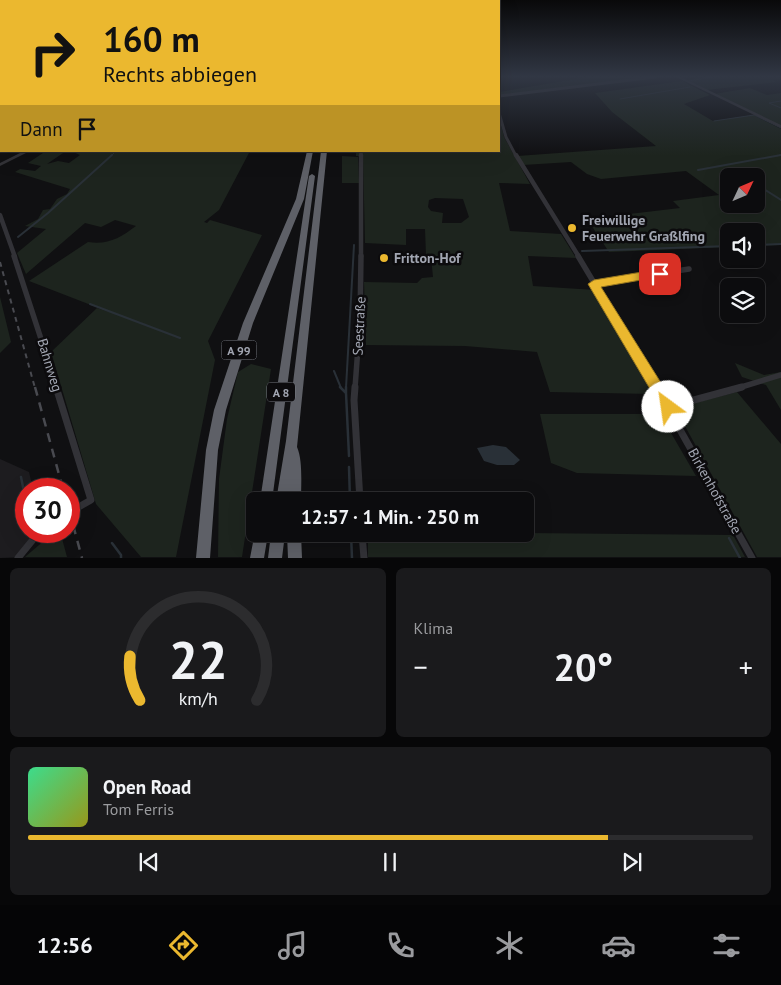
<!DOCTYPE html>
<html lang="de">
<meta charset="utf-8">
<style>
:root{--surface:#0c0c0e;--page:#1a1a1c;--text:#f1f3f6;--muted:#9a9b9e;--line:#2c2c2e;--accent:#ebb82f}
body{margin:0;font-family:"PT Sans",sans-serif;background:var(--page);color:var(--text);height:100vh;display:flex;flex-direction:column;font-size:19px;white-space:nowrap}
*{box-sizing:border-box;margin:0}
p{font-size:16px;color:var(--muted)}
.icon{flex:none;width:28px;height:28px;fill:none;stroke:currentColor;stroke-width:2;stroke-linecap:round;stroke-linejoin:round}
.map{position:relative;height:558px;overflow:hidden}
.panel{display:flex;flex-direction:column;gap:10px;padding:10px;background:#070708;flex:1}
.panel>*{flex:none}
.guide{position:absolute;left:0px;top:0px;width:500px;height:152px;box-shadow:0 5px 20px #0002,0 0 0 1px var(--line);background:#ebb82f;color:#111;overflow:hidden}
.needle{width:32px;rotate:46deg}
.buttons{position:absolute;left:720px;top:168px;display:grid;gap:10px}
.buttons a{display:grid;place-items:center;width:45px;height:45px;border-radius:8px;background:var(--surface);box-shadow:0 5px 20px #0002,0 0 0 1px var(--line);font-size:25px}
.speed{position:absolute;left:15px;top:478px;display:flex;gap:10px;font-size:25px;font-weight:700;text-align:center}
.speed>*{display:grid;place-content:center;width:65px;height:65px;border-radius:50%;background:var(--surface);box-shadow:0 5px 20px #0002,0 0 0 1px var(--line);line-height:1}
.speed .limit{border:8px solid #d22;background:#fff;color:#111}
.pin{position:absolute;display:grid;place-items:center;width:42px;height:42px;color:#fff;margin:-21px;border-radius:10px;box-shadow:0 2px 8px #0006}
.me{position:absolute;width:55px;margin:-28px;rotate:329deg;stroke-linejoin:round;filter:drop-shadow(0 0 4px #0008)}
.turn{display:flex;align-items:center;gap:18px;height:105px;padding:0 20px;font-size:22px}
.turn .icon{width:65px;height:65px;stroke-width:2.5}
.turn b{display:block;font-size:35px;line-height:42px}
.then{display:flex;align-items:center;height:48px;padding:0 20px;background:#0003;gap:10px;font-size:19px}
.big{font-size:38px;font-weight:600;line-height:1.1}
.panel .widget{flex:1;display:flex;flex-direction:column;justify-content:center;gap:8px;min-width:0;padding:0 18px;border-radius:8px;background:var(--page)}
.panel .dial{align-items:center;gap:0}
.dial svg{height:130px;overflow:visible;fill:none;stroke:var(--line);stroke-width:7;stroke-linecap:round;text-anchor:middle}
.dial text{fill:var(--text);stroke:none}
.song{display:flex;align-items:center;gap:15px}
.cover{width:60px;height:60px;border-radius:8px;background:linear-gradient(135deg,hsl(150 70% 55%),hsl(60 70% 35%))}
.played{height:5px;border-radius:2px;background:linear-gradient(90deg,var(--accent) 80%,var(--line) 80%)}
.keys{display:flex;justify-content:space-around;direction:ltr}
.heat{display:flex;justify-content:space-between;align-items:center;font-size:28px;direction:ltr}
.panel .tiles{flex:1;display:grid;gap:10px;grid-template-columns:1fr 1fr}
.widget:last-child{grid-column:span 2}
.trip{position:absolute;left:246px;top:492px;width:288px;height:50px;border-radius:8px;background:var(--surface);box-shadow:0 5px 20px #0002,0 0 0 1px var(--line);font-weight:600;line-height:50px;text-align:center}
.tabs{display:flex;height:80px;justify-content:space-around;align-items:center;background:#050506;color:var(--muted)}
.tabs .icon{width:35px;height:35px}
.tabs .active{color:var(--accent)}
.tabs b{font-size:22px;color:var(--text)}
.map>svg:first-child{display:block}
</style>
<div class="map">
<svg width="781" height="558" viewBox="0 0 781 558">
<rect width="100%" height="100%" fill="#101012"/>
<path fill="#1d1c1f" d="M 0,459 L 29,472 L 33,489 L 26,489 L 26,531 L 43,531 L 22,557 L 0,558 Z"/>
<path fill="#1d241e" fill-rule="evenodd" d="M 587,77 L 650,77 L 499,95 L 499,92 Z
M 705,77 L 781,78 L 781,79 L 773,80 L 777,82 L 707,90 L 687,80 Z
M 682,81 L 710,95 L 684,104 L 713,121 L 753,115 L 781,129 L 781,245 L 756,246 L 756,231 L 729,231 L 729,247 L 609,252 L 587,219 L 680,208 L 673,201 L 719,195 L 686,171 L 601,179 L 587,174 L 571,162 L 523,165 L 517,156 L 656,146 L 612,112 L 595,93 ZM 729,176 L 756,176 L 756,204 L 729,204 Z
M 750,88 L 767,95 L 781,93 L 781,126 L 714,94 Z
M 499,117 L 504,137 L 530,184 L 499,183 L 510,231 L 561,234 L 576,258 L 528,256 L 533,286 L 595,290 L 653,394 L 550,392 L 537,352 L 465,346 L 366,345 L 364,282 L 417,283 L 422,278 L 433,277 L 431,257 L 426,255 L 425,229 L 406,229 L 406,245 L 365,243 L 363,156 L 356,156 L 356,151 L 499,151 ZM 435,198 L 463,199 L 469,217 L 461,223 L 442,223 L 443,213 L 431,211 L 428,207 L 429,200 Z
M 46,151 L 66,151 L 47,164 L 58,161 L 69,163 L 80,155 L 71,151 L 250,151 L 219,210 L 204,222 L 207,223 L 210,220 L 262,235 L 208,341 L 215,360 L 176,557 L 141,557 L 96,504 L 51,352 L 97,308 L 109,312 L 29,281 L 88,242 C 108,245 120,238 136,226 L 115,220 L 101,227 L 85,223 L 26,274 L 17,253 L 46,229 L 25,226 L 38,219 L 43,210 L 50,209 L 57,199 L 67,194 L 70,189 L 15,172 L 20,169 L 35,171 L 41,166 L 28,163 Z
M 342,156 L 358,157 L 359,183 L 342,183 Z
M 0,297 L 11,342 L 0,353 Z
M 735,363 L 764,375 L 781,372 L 781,410 L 766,385 L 742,377 Z
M 251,364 L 271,369 L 242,557 L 218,557 L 219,479 L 227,419 L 238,372 Z
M 737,392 L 781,444 L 781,557 L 757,557 L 675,408 Z
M 540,414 L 660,414 L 696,476 L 577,473 L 551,463 Z
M 60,531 L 67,557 L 25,557 L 39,545 Z
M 525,533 L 733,535 L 745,557 L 368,557 L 368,534 Z"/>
<path fill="#293037" d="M 493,445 L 506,447 L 520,460 L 514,465 L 497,465 L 484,461 L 477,448 Z"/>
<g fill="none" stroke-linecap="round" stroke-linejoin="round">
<path stroke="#293037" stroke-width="1" d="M 689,81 L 712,77
M 620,99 L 690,87
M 781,101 L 769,103 L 781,108
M 714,121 L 754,115 L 781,128
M 111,156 L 116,151
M 776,156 L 781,155"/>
<path stroke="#293037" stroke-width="2" d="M 698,170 L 781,155
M 740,173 L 745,176
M 756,184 L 781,200
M 18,237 L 48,213 L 112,155
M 756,245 L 781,244
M 582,251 L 729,246
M 90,304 L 180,338
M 334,371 L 341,388
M 346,388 L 354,245"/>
<path stroke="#293037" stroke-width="2.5" d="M 340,387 L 346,393 L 349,456
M 346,393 L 346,387
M 349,467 L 350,501
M 21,477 L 26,502
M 23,531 L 26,530
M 351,534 L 352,558
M 729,538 L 740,558
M 112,543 L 121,555 L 121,558"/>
<path stroke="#323237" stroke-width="3" d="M 499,96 L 655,77
M 499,113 L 506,137 L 516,156
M 361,151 L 361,156"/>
<path stroke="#323237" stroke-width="4.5" d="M 516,155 L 579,257
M 0,215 L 15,257
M 361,257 L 361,155"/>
<path stroke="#323237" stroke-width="5.5" d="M 14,256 L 57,388
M 578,256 L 657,388
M 593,284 L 689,269
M 355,388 L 360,320 L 361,256
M 738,388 L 781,375"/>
<path stroke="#323237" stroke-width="7" d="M 56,387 L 91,500 L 75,509
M 355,387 L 354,400 L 360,501
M 656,387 L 752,558
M 668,407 L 742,387
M 362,534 L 364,558
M 18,558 L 40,531"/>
<path fill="#323237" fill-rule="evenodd" d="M 681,77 L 781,125 L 781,128 L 676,77 Z
M 24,151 L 30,151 L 0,166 L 0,163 Z"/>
<path fill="#5e6067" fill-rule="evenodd" d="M 307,151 L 313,151 L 304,199 L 253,323 L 226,410 L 218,450 L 210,558 L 196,558 L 206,450 L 214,410 L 243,323 L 296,199 Z
M 321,151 L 327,151 L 297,447 C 303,460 301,486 301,501 L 276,501 L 286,441 Z
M 312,174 L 315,176 L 272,501 L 260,501 L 309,176 Z
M 255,532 L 255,534 L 268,534 L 264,558 L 250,558 Z
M 271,534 L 285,534 L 282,558 L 268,558 Z
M 287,534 L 301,534 L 302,558 L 288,558 Z"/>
<path stroke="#494a50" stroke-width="2" stroke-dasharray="5 4.5" stroke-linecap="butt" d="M 0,262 L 35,388"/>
<path stroke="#494a50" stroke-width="2.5" stroke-dasharray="9 7" stroke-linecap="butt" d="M 35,387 L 63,489
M 69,510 L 82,558"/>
</g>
<linearGradient id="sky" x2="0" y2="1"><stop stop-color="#09090a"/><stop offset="0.49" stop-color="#313744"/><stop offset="1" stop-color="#313744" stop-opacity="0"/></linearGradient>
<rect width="781" height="156" fill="url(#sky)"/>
<path fill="#ebb82f" stroke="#99781f" d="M 660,269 L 664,271 L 665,274 L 664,276 L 601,287 L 673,402 L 676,407 L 673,411 L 668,413 L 663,411 L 588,284 L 594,280 Z"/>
<g fill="#ebb82f" stroke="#0c0b0d" stroke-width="2">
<circle cx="572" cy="228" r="5"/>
<circle cx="384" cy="258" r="5"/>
</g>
<g text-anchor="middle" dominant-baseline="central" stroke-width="5" stroke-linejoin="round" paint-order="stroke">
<g fill="#0c0b0d" stroke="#757880" stroke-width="1">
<rect x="221.5" y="340.5" width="35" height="19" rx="4"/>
<rect x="267" y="382.5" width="28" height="19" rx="4"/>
</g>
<g font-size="12" font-weight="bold" fill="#a2a6b2">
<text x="239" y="350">A 99</text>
<text x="281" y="392">A 8</text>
</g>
<g font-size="14" font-weight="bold" fill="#a2a6b2" stroke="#0c0b0d" text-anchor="start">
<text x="582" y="220">Freiwillige<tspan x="582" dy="16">Feuerwehr Graßlfing</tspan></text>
<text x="394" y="258">Fritton-Hof</text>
</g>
<g font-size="14" fill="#a2a6b2" stroke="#0c0b0d">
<text transform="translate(359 326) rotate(-87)">Seestraße</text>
<text transform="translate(50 365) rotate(73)">Bahnweg</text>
<text transform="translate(715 491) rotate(61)">Birkenhofstraße</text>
</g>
</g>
</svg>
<div class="buttons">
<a><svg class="needle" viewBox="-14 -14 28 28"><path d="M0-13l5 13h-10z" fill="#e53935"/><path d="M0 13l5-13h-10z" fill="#9a9b9e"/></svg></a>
<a><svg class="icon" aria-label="sound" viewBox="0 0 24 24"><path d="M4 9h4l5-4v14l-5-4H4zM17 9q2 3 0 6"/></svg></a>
<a><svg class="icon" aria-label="layers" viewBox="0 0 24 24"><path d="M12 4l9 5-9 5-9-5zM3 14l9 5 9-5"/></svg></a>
</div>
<div class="speed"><div class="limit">30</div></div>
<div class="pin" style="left:660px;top:274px;background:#d93025"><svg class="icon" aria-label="arrive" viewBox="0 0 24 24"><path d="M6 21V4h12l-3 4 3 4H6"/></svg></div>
<svg class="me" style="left:668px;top:407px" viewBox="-20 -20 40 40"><circle r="19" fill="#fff"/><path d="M0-13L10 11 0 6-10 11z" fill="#ebb82f"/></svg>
<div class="trip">12:57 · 1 Min. · 250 m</div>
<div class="guide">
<div class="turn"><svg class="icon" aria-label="right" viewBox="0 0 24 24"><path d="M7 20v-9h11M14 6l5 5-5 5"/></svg><div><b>160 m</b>Rechts abbiegen</div></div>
<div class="then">Dann<svg class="icon" aria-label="arrive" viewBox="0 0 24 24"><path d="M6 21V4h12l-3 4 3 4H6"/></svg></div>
</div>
</div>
<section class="panel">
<div class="tiles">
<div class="widget dial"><svg viewBox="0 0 100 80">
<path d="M14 69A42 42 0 1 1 86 69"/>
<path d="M14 69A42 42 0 0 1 8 42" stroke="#ebb82f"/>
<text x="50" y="56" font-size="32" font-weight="700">22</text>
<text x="50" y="72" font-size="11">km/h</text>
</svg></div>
<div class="widget"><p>Klima</p>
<div class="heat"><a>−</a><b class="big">20°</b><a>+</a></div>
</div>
<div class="widget">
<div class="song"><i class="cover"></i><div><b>Open Road</b><p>Tom Ferris</p></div></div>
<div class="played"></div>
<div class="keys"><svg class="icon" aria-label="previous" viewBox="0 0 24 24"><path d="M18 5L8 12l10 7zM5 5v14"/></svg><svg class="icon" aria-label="pause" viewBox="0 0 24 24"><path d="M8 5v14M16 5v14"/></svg><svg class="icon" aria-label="next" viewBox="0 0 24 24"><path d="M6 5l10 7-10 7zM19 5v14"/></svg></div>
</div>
</div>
</section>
<nav class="tabs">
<b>12:56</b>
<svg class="icon active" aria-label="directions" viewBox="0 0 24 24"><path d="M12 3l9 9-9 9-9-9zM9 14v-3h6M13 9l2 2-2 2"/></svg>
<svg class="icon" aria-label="music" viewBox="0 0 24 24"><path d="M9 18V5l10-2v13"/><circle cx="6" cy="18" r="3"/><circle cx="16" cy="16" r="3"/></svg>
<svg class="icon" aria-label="phone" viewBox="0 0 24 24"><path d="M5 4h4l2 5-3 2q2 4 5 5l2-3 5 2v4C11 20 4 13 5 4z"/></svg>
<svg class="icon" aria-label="climate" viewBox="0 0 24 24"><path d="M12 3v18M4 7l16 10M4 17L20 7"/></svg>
<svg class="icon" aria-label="car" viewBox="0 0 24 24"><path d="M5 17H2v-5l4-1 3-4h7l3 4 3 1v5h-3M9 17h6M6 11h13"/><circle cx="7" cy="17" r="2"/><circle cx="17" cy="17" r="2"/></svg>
<svg class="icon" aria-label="filters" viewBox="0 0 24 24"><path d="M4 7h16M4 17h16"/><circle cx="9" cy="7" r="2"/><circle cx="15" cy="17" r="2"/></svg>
</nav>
